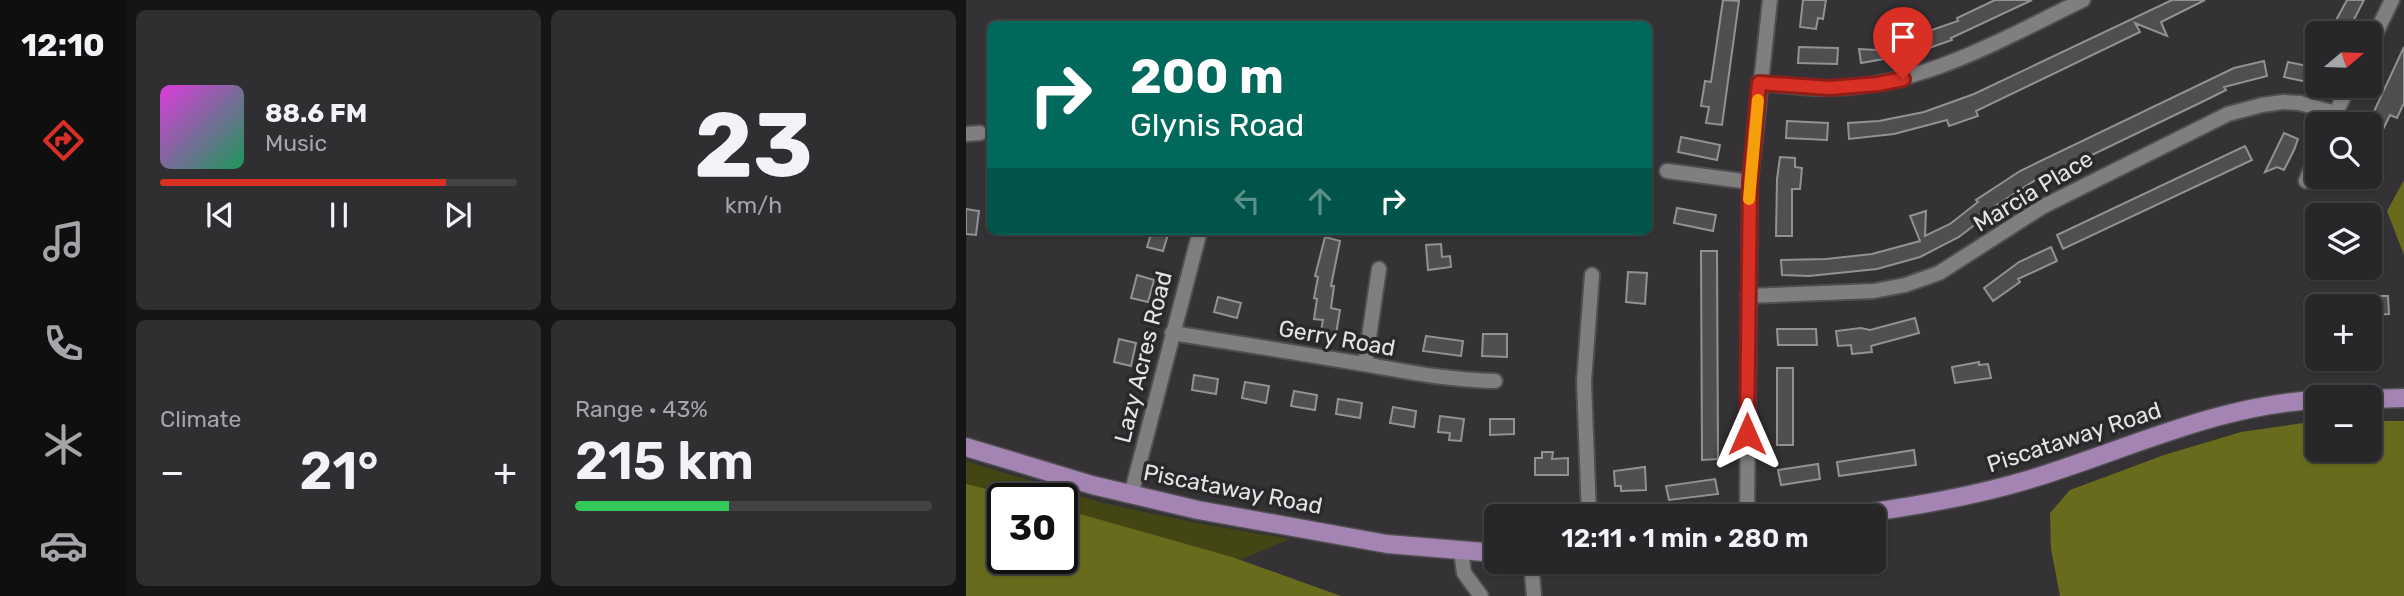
<!DOCTYPE html>
<meta charset="utf-8">
<style>
:root{--surface:#272628;--page:#2f2e30;--text:#f1f3f6;--muted:#a4a5a8;--line:#434345;--accent:#d93025}
body{margin:0;font-family:Rubik,sans-serif;background:var(--page);color:var(--text);height:100vh;display:flex;flex-direction:column;font-size:26px;white-space:nowrap}
*{box-sizing:border-box;margin:0}
p{font-size:23px;color:var(--muted)}
.icon{flex:none;width:38px;height:38px;fill:none;stroke:currentColor;stroke-width:2;stroke-linecap:round;stroke-linejoin:round}
.map{position:relative;flex:1;overflow:hidden}
.sheet{display:flex;flex-direction:column;gap:10px;padding:10px;background:#151516;width:840px}
.sheet>*{flex:none}
.top-card{position:absolute;left:21px;top:21px;width:665px;height:214px;border-radius:10px;box-shadow:0 2px 5px #0004,0 0 0 2px var(--line);background:#00695c;color:#fff;overflow:hidden}
.needle{width:46px;rotate:71deg}
.fabs{position:absolute;left:1339px;top:21px;display:grid;gap:14px}
.fabs a{display:grid;place-items:center;width:77px;height:77px;border-radius:10px;background:var(--surface);box-shadow:0 2px 5px #0004,0 0 0 2px var(--line);font-size:35px}
.speed{position:absolute;left:21px;top:483px;display:flex;gap:14px;font-size:35px;font-weight:700;text-align:center}
.speed>*{display:grid;place-content:center;width:91px;height:91px;border-radius:50%;background:var(--surface);box-shadow:0 2px 5px #0004,0 0 0 2px var(--line);line-height:1}
.speed .limit{border:4px solid #111;border-radius:10px;background:#fff;color:#111}
.pin{position:absolute;display:grid;place-items:center;width:60px;height:60px;color:#fff;margin:-72px -30px;border-radius:50% 50% 50% 0;rotate:-45deg;box-shadow:0 0 7px #0007}
.pin .icon{rotate:45deg}
.me{position:absolute;width:77px;margin:-38px;rotate:0deg;stroke-linejoin:round;filter:drop-shadow(0 0 5px #0008)}
.turn{display:flex;align-items:center;gap:24px;height:147px;padding:0 28px;font-size:32px}
.turn .icon{width:91px;height:91px;stroke-width:2.5}
.turn b{display:block;font-size:49px;line-height:60px}
.lanes{display:flex;align-items:center;height:66px;padding:0 28px;background:#0003;justify-content:center;gap:35px;direction:ltr}
.lanes .off{opacity:.35}
.big{font-size:52px;font-weight:600;line-height:1.1}
.sheet .tile{flex:1;display:flex;flex-direction:column;justify-content:center;gap:10px;min-width:0;padding:0 24px;border-radius:10px;background:var(--page)}
.sheet .dial{align-items:center;gap:0}
.dial b{font-size:91px;line-height:1}
.song{display:flex;align-items:center;gap:21px}
.cover{width:84px;height:84px;border-radius:10px;background:linear-gradient(135deg,hsl(300 70% 55%),hsl(150 70% 35%))}
.played{height:7px;border-radius:4px;background:linear-gradient(90deg,var(--accent) 80%,var(--line) 80%)}
.keys{display:flex;justify-content:space-around;direction:ltr}
.heat{display:flex;justify-content:space-between;align-items:center;font-size:38px;direction:ltr}
.charge{height:10px;border-radius:5px;background:linear-gradient(90deg,#34c759 43%,var(--line) 0)}
.sheet .tiles{flex:1;display:grid;gap:10px;grid-template-columns:repeat(2,1fr)}
.trip{position:absolute;left:518px;top:504px;width:402px;height:70px;border-radius:10px;background:var(--surface);box-shadow:0 2px 5px #0004,0 0 0 2px var(--line);font-weight:600;line-height:70px;text-align:center}
main{display:flex;flex:1;min-height:0}
.tabs{display:flex;flex-direction:column;width:126px;justify-content:space-around;align-items:center;background:#100f10;color:var(--muted)}
.tabs .icon{width:49px;height:49px}
.tabs .current{color:var(--accent)}
.tabs b{font-size:32px;color:var(--text)}
.map>svg:first-child{display:block}
</style>
<main>
<nav class="tabs">
<b>12:10</b>
<svg class="icon current" aria-label="directions" viewBox="0 0 24 24"><path d="M12 3l9 9-9 9-9-9zM9 14v-3h6M13 9l2 2-2 2"/></svg>
<svg class="icon" aria-label="music" viewBox="0 0 24 24"><path d="M9 18V5l10-2v13"/><circle cx="6" cy="18" r="3"/><circle cx="16" cy="16" r="3"/></svg>
<svg class="icon" aria-label="phone" viewBox="0 0 24 24"><path d="M5 4h4l2 5-3 2q2 4 5 5l2-3 5 2v4C11 20 4 13 5 4z"/></svg>
<svg class="icon" aria-label="climate" viewBox="0 0 24 24"><path d="M12 3v18M4 7l16 10M4 17L20 7"/></svg>
<svg class="icon" aria-label="car" viewBox="0 0 24 24"><path d="M5 17H2v-5l4-1 3-4h7l3 4 3 1v5h-3M9 17h6M6 11h13"/><circle cx="7" cy="17" r="2"/><circle cx="17" cy="17" r="2"/></svg>
</nav>
<section class="sheet">
<div class="tiles">
<div class="tile">
<div class="song"><i class="cover"></i><div><b>88.6 FM</b><p>Music</p></div></div>
<div class="played"></div>
<div class="keys"><svg class="icon" aria-label="previous" viewBox="0 0 24 24"><path d="M18 5L8 12l10 7zM5 5v14"/></svg><svg class="icon" aria-label="pause" viewBox="0 0 24 24"><path d="M8 5v14M16 5v14"/></svg><svg class="icon" aria-label="next" viewBox="0 0 24 24"><path d="M6 5l10 7-10 7zM19 5v14"/></svg></div>
</div>
<div class="tile dial"><b>23</b><p>km/h</p></div>
<div class="tile"><p>Climate</p>
<div class="heat"><a>−</a><b class="big">21°</b><a>+</a></div>
</div>
<div class="tile"><p>Range · 43%</p><b class="big">215 km</b><div class="charge"></div></div>
</div>
</section>
<div class="map">
<svg width="1438" height="596" viewBox="0 0 1438 596">
<rect width="100%" height="100%" fill="#343235"/>
<path fill="#434513" fill-rule="evenodd" d="M 0,461 L 137,503 L 231,523 L 324,539 L 187,596 L 0,596 ZM 37,499 L 96,499 L 96,558 L 37,558 Z"/>
<path fill="#696b1c" d="M 1438,180 L 1438,255 L 1421,211 Z
M 1351,421 L 1351,450 L 1404,450 L 1404,421 L 1438,421 L 1438,596 L 1094,596 L 1085,549 L 1084,513 L 1104,490 L 1198,455 L 1275,432 Z
M 0,484 L 61,499 L 37,499 L 37,558 L 96,558 L 96,509 L 266,557 L 375,596 L 0,596 Z"/>
<path fill="#504e4f" stroke="#939193" stroke-width="2" d="M 757,0 L 773,1 L 756,125 L 740,123 L 743,107 L 735,106 L 739,81 L 745,82 Z
M 837,0 L 860,0 L 857,19 L 852,18 L 850,29 L 834,27 Z
M 1029,0 L 1066,0 L 985,38 L 986,40 L 946,54 L 895,63 L 893,49 L 911,50 L 912,44 L 940,39 L 992,21 L 991,18 Z
M 1206,0 L 1239,0 L 1195,22 L 1201,36 L 1169,23 L 1174,32 L 1010,111 L 1012,116 L 983,126 L 981,120 L 928,134 L 883,139 L 882,123 L 913,121 L 958,112 L 1008,94 Z
M 1381,0 L 1398,0 L 1381,33 L 1363,33 Z
M 833,47 L 872,48 L 871,64 L 832,63 Z
M 1438,47 L 1438,103 L 1431,118 L 1424,115 L 1404,156 L 1404,120 Z
M 1298,61 L 1301,76 L 1258,87 L 1260,90 L 1238,101 L 1072,181 L 1071,179 L 1026,208 L 1028,210 L 993,237 L 954,257 L 911,269 L 843,276 L 816,275 L 815,260 L 860,259 L 906,254 L 954,241 L 944,216 L 960,211 L 959,236 L 984,224 L 1012,202 L 1010,200 L 1054,171 L 1268,68 Z
M 1322,62 L 1351,68 L 1351,84 L 1318,77 Z
M 821,121 L 862,123 L 861,140 L 820,138 Z
M 1318,133 L 1332,139 L 1328,150 L 1318,170 L 1311,167 L 1299,172 Z
M 715,137 L 754,145 L 751,160 L 712,152 Z
M 1279,146 L 1286,160 L 1097,249 L 1091,235 Z
M 814,157 L 829,158 L 829,167 L 836,168 L 834,189 L 826,189 L 826,236 L 810,236 L 811,179 Z
M 711,208 L 750,215 L 747,231 L 708,223 Z
M 0,209 L 13,211 L 10,235 L 0,234 Z
M 186,231 L 203,231 L 197,251 L 181,247 Z
M 359,237 L 374,241 L 365,286 L 368,286 L 365,308 L 374,310 L 370,334 L 355,331 L 357,320 L 348,319 L 351,299 L 348,298 L 352,277 L 349,276 Z
M 475,244 L 476,257 L 484,256 L 485,267 L 462,270 L 460,245 Z
M 1085,247 L 1091,261 L 1052,279 L 1054,282 L 1027,301 L 1018,288 L 1053,262 Z
M 735,251 L 751,251 L 752,459 L 736,460 Z
M 662,272 L 681,273 L 679,304 L 660,302 Z
M 171,275 L 188,280 L 182,302 L 165,298 Z
M 1408,296 L 1422,296 L 1423,314 L 1408,315 Z
M 252,297 L 275,303 L 271,318 L 248,312 Z
M 949,318 L 953,333 L 905,346 L 906,352 L 886,354 L 885,345 L 872,346 L 870,331 L 895,328 L 904,330 Z
M 811,329 L 850,329 L 851,345 L 812,345 Z
M 517,334 L 541,334 L 541,357 L 516,356 Z
M 460,336 L 497,341 L 495,356 L 457,351 Z
M 153,339 L 170,343 L 165,366 L 148,362 Z
M 1013,362 L 1013,365 L 1022,364 L 1025,378 L 989,383 L 986,367 Z
M 811,368 L 827,368 L 827,445 L 811,445 Z
M 228,375 L 252,379 L 250,394 L 226,390 Z
M 279,382 L 303,386 L 300,403 L 276,398 Z
M 328,391 L 351,395 L 349,410 L 325,406 Z
M 372,399 L 396,403 L 394,418 L 370,414 Z
M 427,407 L 450,411 L 448,427 L 424,423 Z
M 474,416 L 498,419 L 495,441 L 483,440 L 484,433 L 472,432 Z
M 524,419 L 548,419 L 548,434 L 524,435 Z
M 948,450 L 950,465 L 873,476 L 871,462 Z
M 576,452 L 587,452 L 586,459 L 602,458 L 602,475 L 569,475 L 569,458 L 576,458 Z
M 852,464 L 854,479 L 815,485 L 812,470 Z
M 679,467 L 680,490 L 655,491 L 655,486 L 649,486 L 648,471 Z
M 749,479 L 752,494 L 703,500 L 700,486 Z"/>
<g fill="none" stroke-linecap="round" stroke-linejoin="round">
<g stroke="#504e50" stroke-width="18">
<path id="minor" d="M 1404,45 L 1426,0
M 793,83 C 816,85 840,89 864,88 C 956,87 1036,39 1117,0
M 1364,124 L 1383,86
M 0,134 L 14,133
M 701,171 L 784,182
M 1340,181 L 1351,154
M 782,296 L 908,291 L 939,285 L 973,273 L 1076,207 L 1262,114 L 1296,105 L 1317,102 L 1334,103 L 1369,113
M 206,333 C 270,343 333,353 397,364 C 443,372 482,380 529,381
M 399,364 L 413,269
M 165,495 L 234,231
M 623,516 L 618,381 L 626,275
M 781,516 L 784,182 L 804,0
M 495,551 L 498,573 L 515,596
M 565,562 L 568,596"/>
</g>
<g stroke="#504e50" stroke-width="21">
<path id="major" d="M 1404,399 L 1438,398
M 0,447 L 126,485 L 232,510 L 421,544 L 530,553
M 879,516 C 943,507 1006,497 1068,478 C 1159,450 1255,404 1351,400"/>
</g>
<use href="#minor" stroke="#807e81" stroke-width="14"/>
<use href="#major" stroke="#a384b2" stroke-width="18"/>
</g>
<g fill="none" stroke-linecap="round" stroke-linejoin="round">
<g stroke="#8d1f18" stroke-width="18">
<path id="route" d="M 781,434 L 784,181 L 793,83 L 864,88 L 912,84 L 937,79"/>
</g>
<use href="#route" stroke="#d93025" stroke-width="12"/>
<path stroke="#f59e0b" stroke-width="12" d="M 783,199 L 792,100"/>
</g>
<g text-anchor="middle" dominant-baseline="central" stroke-width="7" stroke-linejoin="round" paint-order="stroke">
<g font-size="23" fill="#e4e3e5" stroke="#2a282b">
<text transform="translate(1067 191) rotate(-31)">Marcia Place</text>
<text transform="translate(371 338) rotate(10)">Gerry Road</text>
<text transform="translate(177 357) rotate(-76)">Lazy Acres Road</text>
<text transform="translate(1108 437) rotate(-18)">Piscataway Road</text>
<text transform="translate(267 489) rotate(11)">Piscataway Road</text>
</g>
</g>
</svg>
<div class="fabs">
<a><svg class="needle" viewBox="-14 -14 28 28"><path d="M0-13l5 13h-10z" fill="#e53935"/><path d="M0 13l5-13h-10z" fill="#a4a5a8"/></svg></a>
<a><svg class="icon" aria-label="search" viewBox="0 0 24 24"><circle cx="10" cy="10" r="6"/><path d="M15 15l6 6"/></svg></a>
<a><svg class="icon" aria-label="layers" viewBox="0 0 24 24"><path d="M12 4l9 5-9 5-9-5zM3 14l9 5 9-5"/></svg></a>
<a>+</a>
<a>−</a>
</div>
<div class="speed"><div class="limit">30</div></div>
<div class="pin" style="left:937px;top:79px;background:#d93025"><svg class="icon" aria-label="arrive" viewBox="0 0 24 24"><path d="M6 21V4h12l-3 4 3 4H6"/></svg></div>
<svg class="me" style="left:781px;top:434px" viewBox="-20 -20 40 40"><path d="M0-17L14 15 0 8-14 15z" fill="#d93025" stroke="#fff" stroke-width="4"/></svg>
<div class="trip">12:11 · 1 min · 280 m</div>
<div class="top-card">
<div class="turn"><svg class="icon" aria-label="right" viewBox="0 0 24 24"><path d="M7 20v-9h11M14 6l5 5-5 5"/></svg><div><b>200 m</b>Glynis Road</div></div>
<div class="lanes"><svg class="icon off" aria-label="left" viewBox="0 0 24 24"><path d="M17 20v-9H6M10 6l-5 5 5 5"/></svg><svg class="icon off" aria-label="ahead" viewBox="0 0 24 24"><path d="M12 20V5M6 11l6-6 6 6"/></svg><svg class="icon" aria-label="right" viewBox="0 0 24 24"><path d="M7 20v-9h11M14 6l5 5-5 5"/></svg></div>
</div>
</div>
</main>
